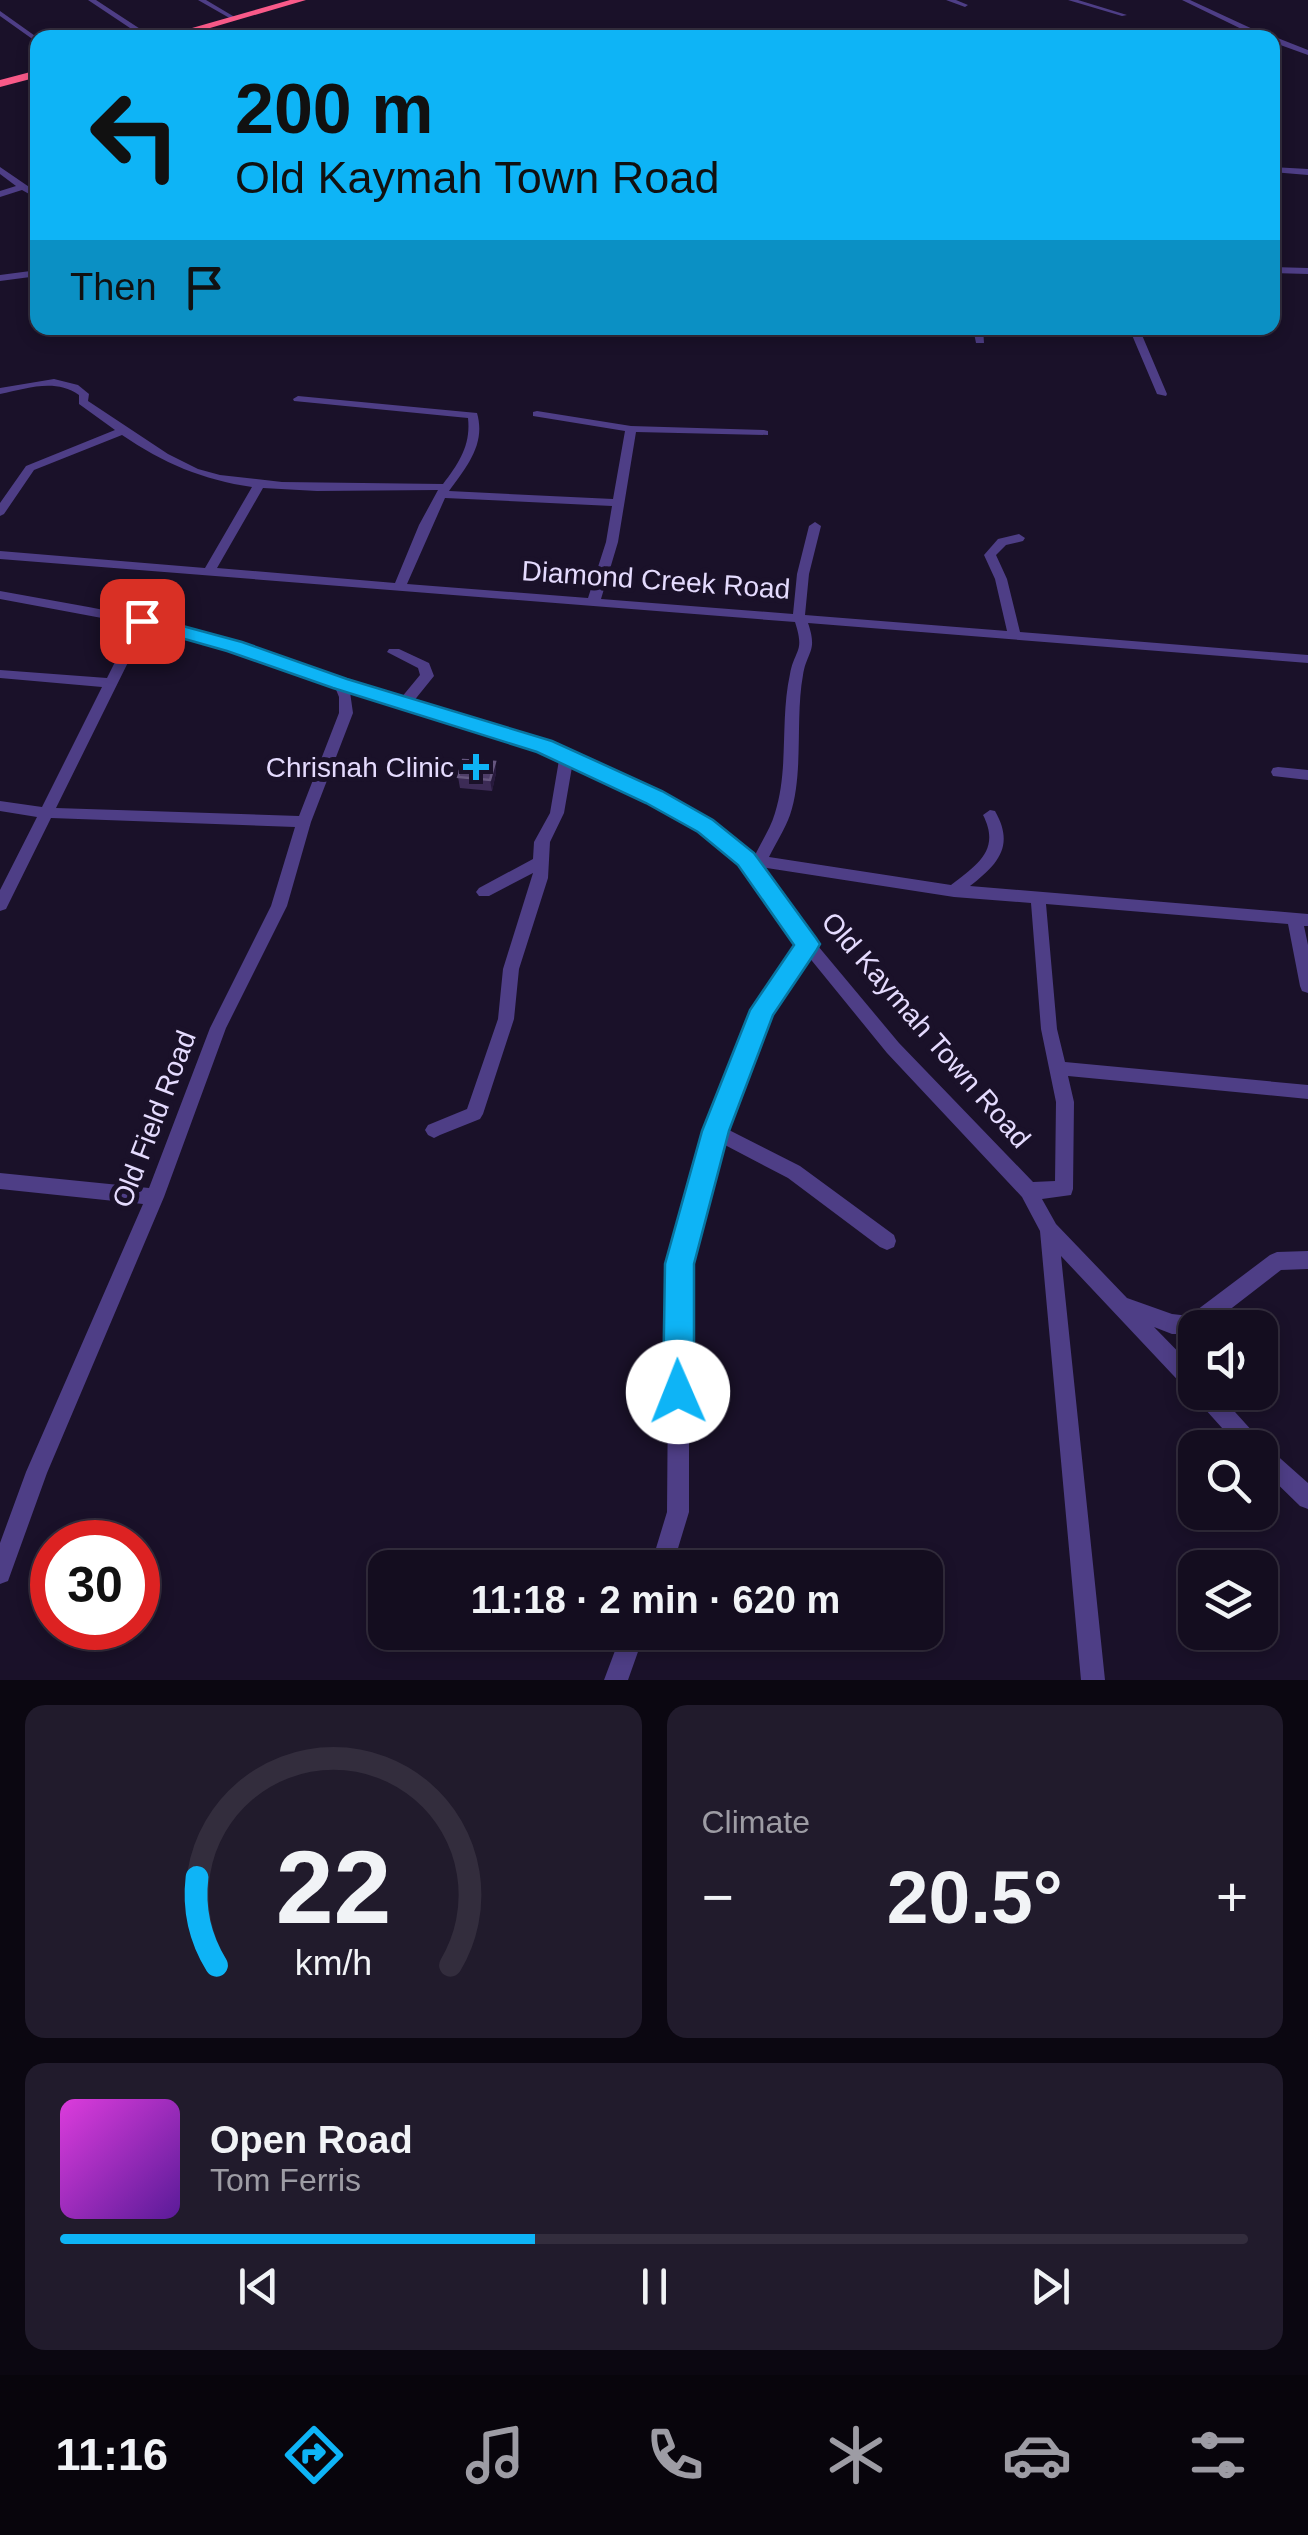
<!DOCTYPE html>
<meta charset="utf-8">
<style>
:root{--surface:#140d1f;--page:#211b2c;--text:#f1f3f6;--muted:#9d9ca4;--line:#332d3d;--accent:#0eb4f6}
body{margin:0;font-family:Arial,sans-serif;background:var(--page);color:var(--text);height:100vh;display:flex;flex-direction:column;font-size:38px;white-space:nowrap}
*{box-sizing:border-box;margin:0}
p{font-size:32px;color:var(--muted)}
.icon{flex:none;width:55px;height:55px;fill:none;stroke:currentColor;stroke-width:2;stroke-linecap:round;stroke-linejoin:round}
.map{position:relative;height:1680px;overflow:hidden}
.panel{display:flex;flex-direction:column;gap:25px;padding:25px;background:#0b0711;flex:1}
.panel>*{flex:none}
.guide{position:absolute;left:30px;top:30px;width:1250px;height:305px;border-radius:20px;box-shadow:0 5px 15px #0003,0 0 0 2px var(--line);background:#0eb4f6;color:#111;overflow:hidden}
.tools{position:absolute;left:1178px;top:1310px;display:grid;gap:20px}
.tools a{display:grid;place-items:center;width:100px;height:100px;border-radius:20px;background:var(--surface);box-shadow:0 5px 15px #0003,0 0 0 2px var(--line);font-size:50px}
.speed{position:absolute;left:30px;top:1520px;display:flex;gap:20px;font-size:50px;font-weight:700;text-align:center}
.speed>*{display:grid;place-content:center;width:130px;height:130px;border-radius:50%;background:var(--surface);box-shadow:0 5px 15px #0003,0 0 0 2px var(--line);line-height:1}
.speed .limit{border:15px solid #d22;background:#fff;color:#111}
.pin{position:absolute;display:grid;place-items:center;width:85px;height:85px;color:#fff;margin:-42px;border-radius:20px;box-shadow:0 5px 15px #0006}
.me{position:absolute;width:110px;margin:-55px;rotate:359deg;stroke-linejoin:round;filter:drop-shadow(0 0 8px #0008)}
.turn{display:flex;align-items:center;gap:35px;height:210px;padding:0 40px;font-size:45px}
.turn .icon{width:130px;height:130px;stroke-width:2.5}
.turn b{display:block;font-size:70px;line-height:85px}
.then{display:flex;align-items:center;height:95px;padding:0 40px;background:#0003;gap:20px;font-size:38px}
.big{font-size:75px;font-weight:700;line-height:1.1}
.panel .tile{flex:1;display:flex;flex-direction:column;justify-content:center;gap:15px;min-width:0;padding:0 35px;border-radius:20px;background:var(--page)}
.panel .dial{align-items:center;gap:0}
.dial svg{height:260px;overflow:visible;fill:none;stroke:var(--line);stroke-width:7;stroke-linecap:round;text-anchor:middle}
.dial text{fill:var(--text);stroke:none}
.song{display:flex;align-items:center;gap:30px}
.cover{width:120px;height:120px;border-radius:15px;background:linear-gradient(135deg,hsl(300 70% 55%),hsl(270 70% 35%))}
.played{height:10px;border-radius:5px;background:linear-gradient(90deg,var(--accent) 40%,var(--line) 40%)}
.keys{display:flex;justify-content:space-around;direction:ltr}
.heat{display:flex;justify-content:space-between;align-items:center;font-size:55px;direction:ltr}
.panel .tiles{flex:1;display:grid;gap:25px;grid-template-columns:1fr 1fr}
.tile:last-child{grid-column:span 2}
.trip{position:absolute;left:368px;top:1550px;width:575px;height:100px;border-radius:20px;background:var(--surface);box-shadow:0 5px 15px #0003,0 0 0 2px var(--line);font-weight:700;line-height:100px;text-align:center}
.tab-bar{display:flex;height:160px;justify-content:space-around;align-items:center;background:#08050c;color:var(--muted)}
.tab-bar .icon{width:70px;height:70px}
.tab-bar .selected{color:var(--accent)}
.tab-bar b{font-size:45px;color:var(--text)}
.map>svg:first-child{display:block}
</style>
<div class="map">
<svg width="1308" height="1680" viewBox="0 0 1308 1680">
<rect width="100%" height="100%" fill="#1a1129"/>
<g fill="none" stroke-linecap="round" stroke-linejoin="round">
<path fill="#4e3e86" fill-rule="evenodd" d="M 88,0 L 96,0 L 154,38 L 145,38 Z
M 198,0 L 206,0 L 238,19 L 233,20 Z
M 946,0 L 956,0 L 968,5 L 965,7 Z
M 1068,0 L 1078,0 L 1127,15 L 1122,16 Z
M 1182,0 L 1190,0 L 1270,37 L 1275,37 L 1308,50 L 1308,55 L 1272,42 L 1272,38 L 1260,38 Z
M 0,11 L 38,38 L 38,43 L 0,16 Z
M 406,30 L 433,36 L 433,38 L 406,34 L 384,38 Z
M 0,167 L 38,193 L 38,199 L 22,190 L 0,197 L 0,191 L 16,186 L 0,174 Z
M 1272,167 L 1308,169 L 1308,175 L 1272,172 Z
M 1272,267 L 1308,268 L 1308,274 L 1272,273 Z
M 38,270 L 38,276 L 0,281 L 0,275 Z
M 973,328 L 983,328 L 984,343 L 976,343 Z
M 1129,328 L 1139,328 L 1167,394 L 1166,396 L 1157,394 Z
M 54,379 L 78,385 L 89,394 L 88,401 L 168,454 L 198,469 L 220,475 L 282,482 L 443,484 C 459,463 471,445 468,418 L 294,401 L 293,399 L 298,396 L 477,413 C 486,444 467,466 449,491 L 613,499 L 625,431 L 533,416 L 533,412 L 537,411 L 631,426 L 764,430 L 768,431 L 768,435 L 636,432 L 618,542 L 601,599 L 793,614 L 797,574 L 809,526 L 815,522 L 821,526 L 809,574 L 805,615 L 1007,631 L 995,579 L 984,555 L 998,539 L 1019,534 L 1025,538 L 1023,541 L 1006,545 L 996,555 L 1007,579 L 1020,632 L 1308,655 L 1308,663 L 808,623 C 818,652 807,651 803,675 C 795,718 804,774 790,815 C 785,829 776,843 769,857 L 951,885 C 977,865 1001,850 983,815 L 990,810 L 995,811 C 1015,846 998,864 970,886 L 1308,914 L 1308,926 L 1304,926 L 1308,945 L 1308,993 L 1302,991 L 1300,986 L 1288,924 L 1046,904 L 1057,1029 L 1065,1062 L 1308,1085 L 1308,1099 L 1068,1076 L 1074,1102 L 1073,1189 L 1071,1195 L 1042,1199 L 1056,1224 L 1127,1298 L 1172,1314 L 1189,1316 L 1270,1255 L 1277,1252 L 1308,1251 L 1308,1269 L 1281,1270 L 1206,1328 L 1195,1328 L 1195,1334 L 1172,1334 L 1154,1327 L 1195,1369 L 1195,1392 L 1217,1392 L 1263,1443 L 1308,1483 L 1308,1509 L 1300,1506 L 1260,1467 L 1260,1448 L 1240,1448 L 1196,1399 L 1193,1393 L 1188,1391 L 1061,1256 L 1105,1680 L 1081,1680 L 1040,1231 L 1022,1197 L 887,1053 L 808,956 L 769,1014 L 740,1086 L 727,1129 L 800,1166 L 894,1235 L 896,1241 L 894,1247 L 887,1250 L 880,1247 L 788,1178 L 723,1144 L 689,1264 L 689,1512 L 672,1568 L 650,1568 L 667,1512 L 669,1264 L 708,1135 L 706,1131 L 711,1125 L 722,1086 L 754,1011 L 798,944 L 741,863 L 700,830 L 572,767 L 564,813 L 550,842 L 548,878 L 519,969 L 514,1019 L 483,1114 L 480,1119 L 440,1135 L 434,1138 L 428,1135 L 425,1130 L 428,1125 L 467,1109 L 498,1019 L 503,969 L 533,873 L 489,896 L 479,896 L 476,892 L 479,888 L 533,859 L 534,842 L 550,813 L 559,760 L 540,750 L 350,692 L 353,713 L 311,822 L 287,906 L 226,1028 L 164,1197 L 47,1473 L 8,1581 L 0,1584 L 0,1543 L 26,1472 L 143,1204 L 0,1189 L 0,1173 L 149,1188 L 210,1028 L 271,906 L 295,827 L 51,818 L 6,909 L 0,911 L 0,890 L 37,817 L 0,811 L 0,801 L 42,807 L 102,687 L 0,678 L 0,670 L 107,678 L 134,624 L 0,599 L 0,591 C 81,606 163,618 241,644 C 295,661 347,682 401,698 L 420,675 L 418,668 L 387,652 L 389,649 L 399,649 L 429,663 L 434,676 L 413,702 L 550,744 L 572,754 L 710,822 L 750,854 L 755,855 C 762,841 771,827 775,813 C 789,769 780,719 790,674 C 795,648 805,653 795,622 L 0,559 L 0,551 L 205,568 L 252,487 C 203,480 163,463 122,435 L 34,470 L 4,514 L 0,516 L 0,503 L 26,466 L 115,430 L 79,404 L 79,395 C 54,378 27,389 0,394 L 0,388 ZM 263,488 L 317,491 L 438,490 L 419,525 L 395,583 L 217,568 ZM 445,498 L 612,506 L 606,542 L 588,598 L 407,584 ZM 146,626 L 230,649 L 335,687 L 339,697 L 339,713 L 299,816 L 56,808 ZM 760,867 L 954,897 L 1031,903 L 1041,1029 L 1056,1102 L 1055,1181 L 1033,1182 L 899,1043 L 813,940 Z
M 1278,767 L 1308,770 L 1308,780 L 1273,776 L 1271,772 L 1273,768 Z
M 622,1632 L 645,1632 L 628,1680 L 604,1680 Z"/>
<path fill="#f95a89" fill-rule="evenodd" d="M 290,0 L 306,0 L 176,38 L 157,38 Z
M 38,70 L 38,77 L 0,87 L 0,80 Z"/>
</g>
<path fill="#3c2b56" d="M 495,762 L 496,773 L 492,791 L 460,788 L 458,777 Z"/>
<path fill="#27193c" d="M 495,762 L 496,773 L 492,791 L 490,780 Z"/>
<path fill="#4e3e68" stroke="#66577f" stroke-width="2.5" d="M 463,760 L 495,762 L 490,780 L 458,777 Z"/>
<path fill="#0eb4f6" stroke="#0975a0" stroke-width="2.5" d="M 142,615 L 242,642 L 347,679 L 552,741 L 662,791 L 713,820 L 754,853 L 816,938 L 820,944 L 816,951 L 773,1015 L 729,1131 L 694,1264 L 694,1392 L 689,1403 L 678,1408 L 667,1403 L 663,1392 L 665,1264 L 702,1131 L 750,1010 L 794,945 L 738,865 L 698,832 L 646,803 L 537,752 L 333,688 L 227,651 L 135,625 L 133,621 Z"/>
<path fill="#0eb4f6" stroke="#1a1129" stroke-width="4" d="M471 752h10v10h10v10h-10v10h-10v-10h-10v-10h10z"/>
<g text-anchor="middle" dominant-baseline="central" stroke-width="10" stroke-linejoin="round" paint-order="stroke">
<g font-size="28" fill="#e5dbfe" stroke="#1a1129">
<text transform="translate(656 580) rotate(4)">Diamond Creek Road</text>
<text transform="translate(926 1030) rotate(49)">Old Kaymah Town Road</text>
<text transform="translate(154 1119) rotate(-69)">Old Field Road</text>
</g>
<g font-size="28" fill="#e5dbfe" stroke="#1a1129" text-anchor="end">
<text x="454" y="767">Chrisnah Clinic</text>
</g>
</g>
</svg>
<div class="tools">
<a><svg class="icon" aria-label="sound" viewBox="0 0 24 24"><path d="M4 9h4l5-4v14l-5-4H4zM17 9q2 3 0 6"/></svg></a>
<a><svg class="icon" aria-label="search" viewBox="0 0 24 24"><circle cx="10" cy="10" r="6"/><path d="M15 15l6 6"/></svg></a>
<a><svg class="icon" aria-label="layers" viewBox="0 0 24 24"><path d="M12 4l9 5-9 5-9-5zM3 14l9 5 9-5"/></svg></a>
</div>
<div class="speed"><div class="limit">30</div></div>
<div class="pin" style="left:142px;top:621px;background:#d93025"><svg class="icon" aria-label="arrive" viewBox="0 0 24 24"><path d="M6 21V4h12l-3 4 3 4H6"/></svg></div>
<svg class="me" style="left:678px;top:1392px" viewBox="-20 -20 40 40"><circle r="19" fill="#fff"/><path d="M0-13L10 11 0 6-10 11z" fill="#0eb4f6"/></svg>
<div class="trip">11:18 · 2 min · 620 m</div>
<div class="guide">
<div class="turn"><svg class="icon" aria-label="left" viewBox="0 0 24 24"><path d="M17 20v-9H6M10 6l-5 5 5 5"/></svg><div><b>200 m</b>Old Kaymah Town Road</div></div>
<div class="then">Then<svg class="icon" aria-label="arrive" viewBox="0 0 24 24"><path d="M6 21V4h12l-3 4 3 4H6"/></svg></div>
</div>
</div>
<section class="panel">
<div class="tiles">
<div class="tile dial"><svg viewBox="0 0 100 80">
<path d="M14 69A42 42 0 1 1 86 69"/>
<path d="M14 69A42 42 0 0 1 8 42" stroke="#0eb4f6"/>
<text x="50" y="56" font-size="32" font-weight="700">22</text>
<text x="50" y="72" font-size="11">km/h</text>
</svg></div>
<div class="tile"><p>Climate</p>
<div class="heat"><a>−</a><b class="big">20.5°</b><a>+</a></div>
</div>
<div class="tile">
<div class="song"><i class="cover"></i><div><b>Open Road</b><p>Tom Ferris</p></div></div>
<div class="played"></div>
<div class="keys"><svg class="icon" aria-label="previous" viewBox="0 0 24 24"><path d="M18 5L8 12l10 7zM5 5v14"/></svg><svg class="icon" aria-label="pause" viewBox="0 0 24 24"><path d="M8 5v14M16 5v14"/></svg><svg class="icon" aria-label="next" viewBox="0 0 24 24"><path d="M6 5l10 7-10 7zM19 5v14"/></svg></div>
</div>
</div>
</section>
<nav class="tab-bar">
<b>11:16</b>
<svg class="icon selected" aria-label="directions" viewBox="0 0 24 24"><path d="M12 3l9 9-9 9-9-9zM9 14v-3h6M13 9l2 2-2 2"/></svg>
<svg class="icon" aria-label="music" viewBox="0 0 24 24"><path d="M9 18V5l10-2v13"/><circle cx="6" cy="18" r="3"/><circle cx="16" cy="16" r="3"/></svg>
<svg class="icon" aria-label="phone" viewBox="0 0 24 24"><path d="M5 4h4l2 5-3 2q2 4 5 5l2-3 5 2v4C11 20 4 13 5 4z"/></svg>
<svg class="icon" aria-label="climate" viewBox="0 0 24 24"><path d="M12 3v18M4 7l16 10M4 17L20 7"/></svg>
<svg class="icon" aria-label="car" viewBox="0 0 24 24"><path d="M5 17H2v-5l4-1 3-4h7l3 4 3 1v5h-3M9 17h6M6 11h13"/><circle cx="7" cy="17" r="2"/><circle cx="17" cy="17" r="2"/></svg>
<svg class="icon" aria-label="filters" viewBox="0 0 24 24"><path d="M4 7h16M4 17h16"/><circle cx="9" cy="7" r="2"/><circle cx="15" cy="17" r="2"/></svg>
</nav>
